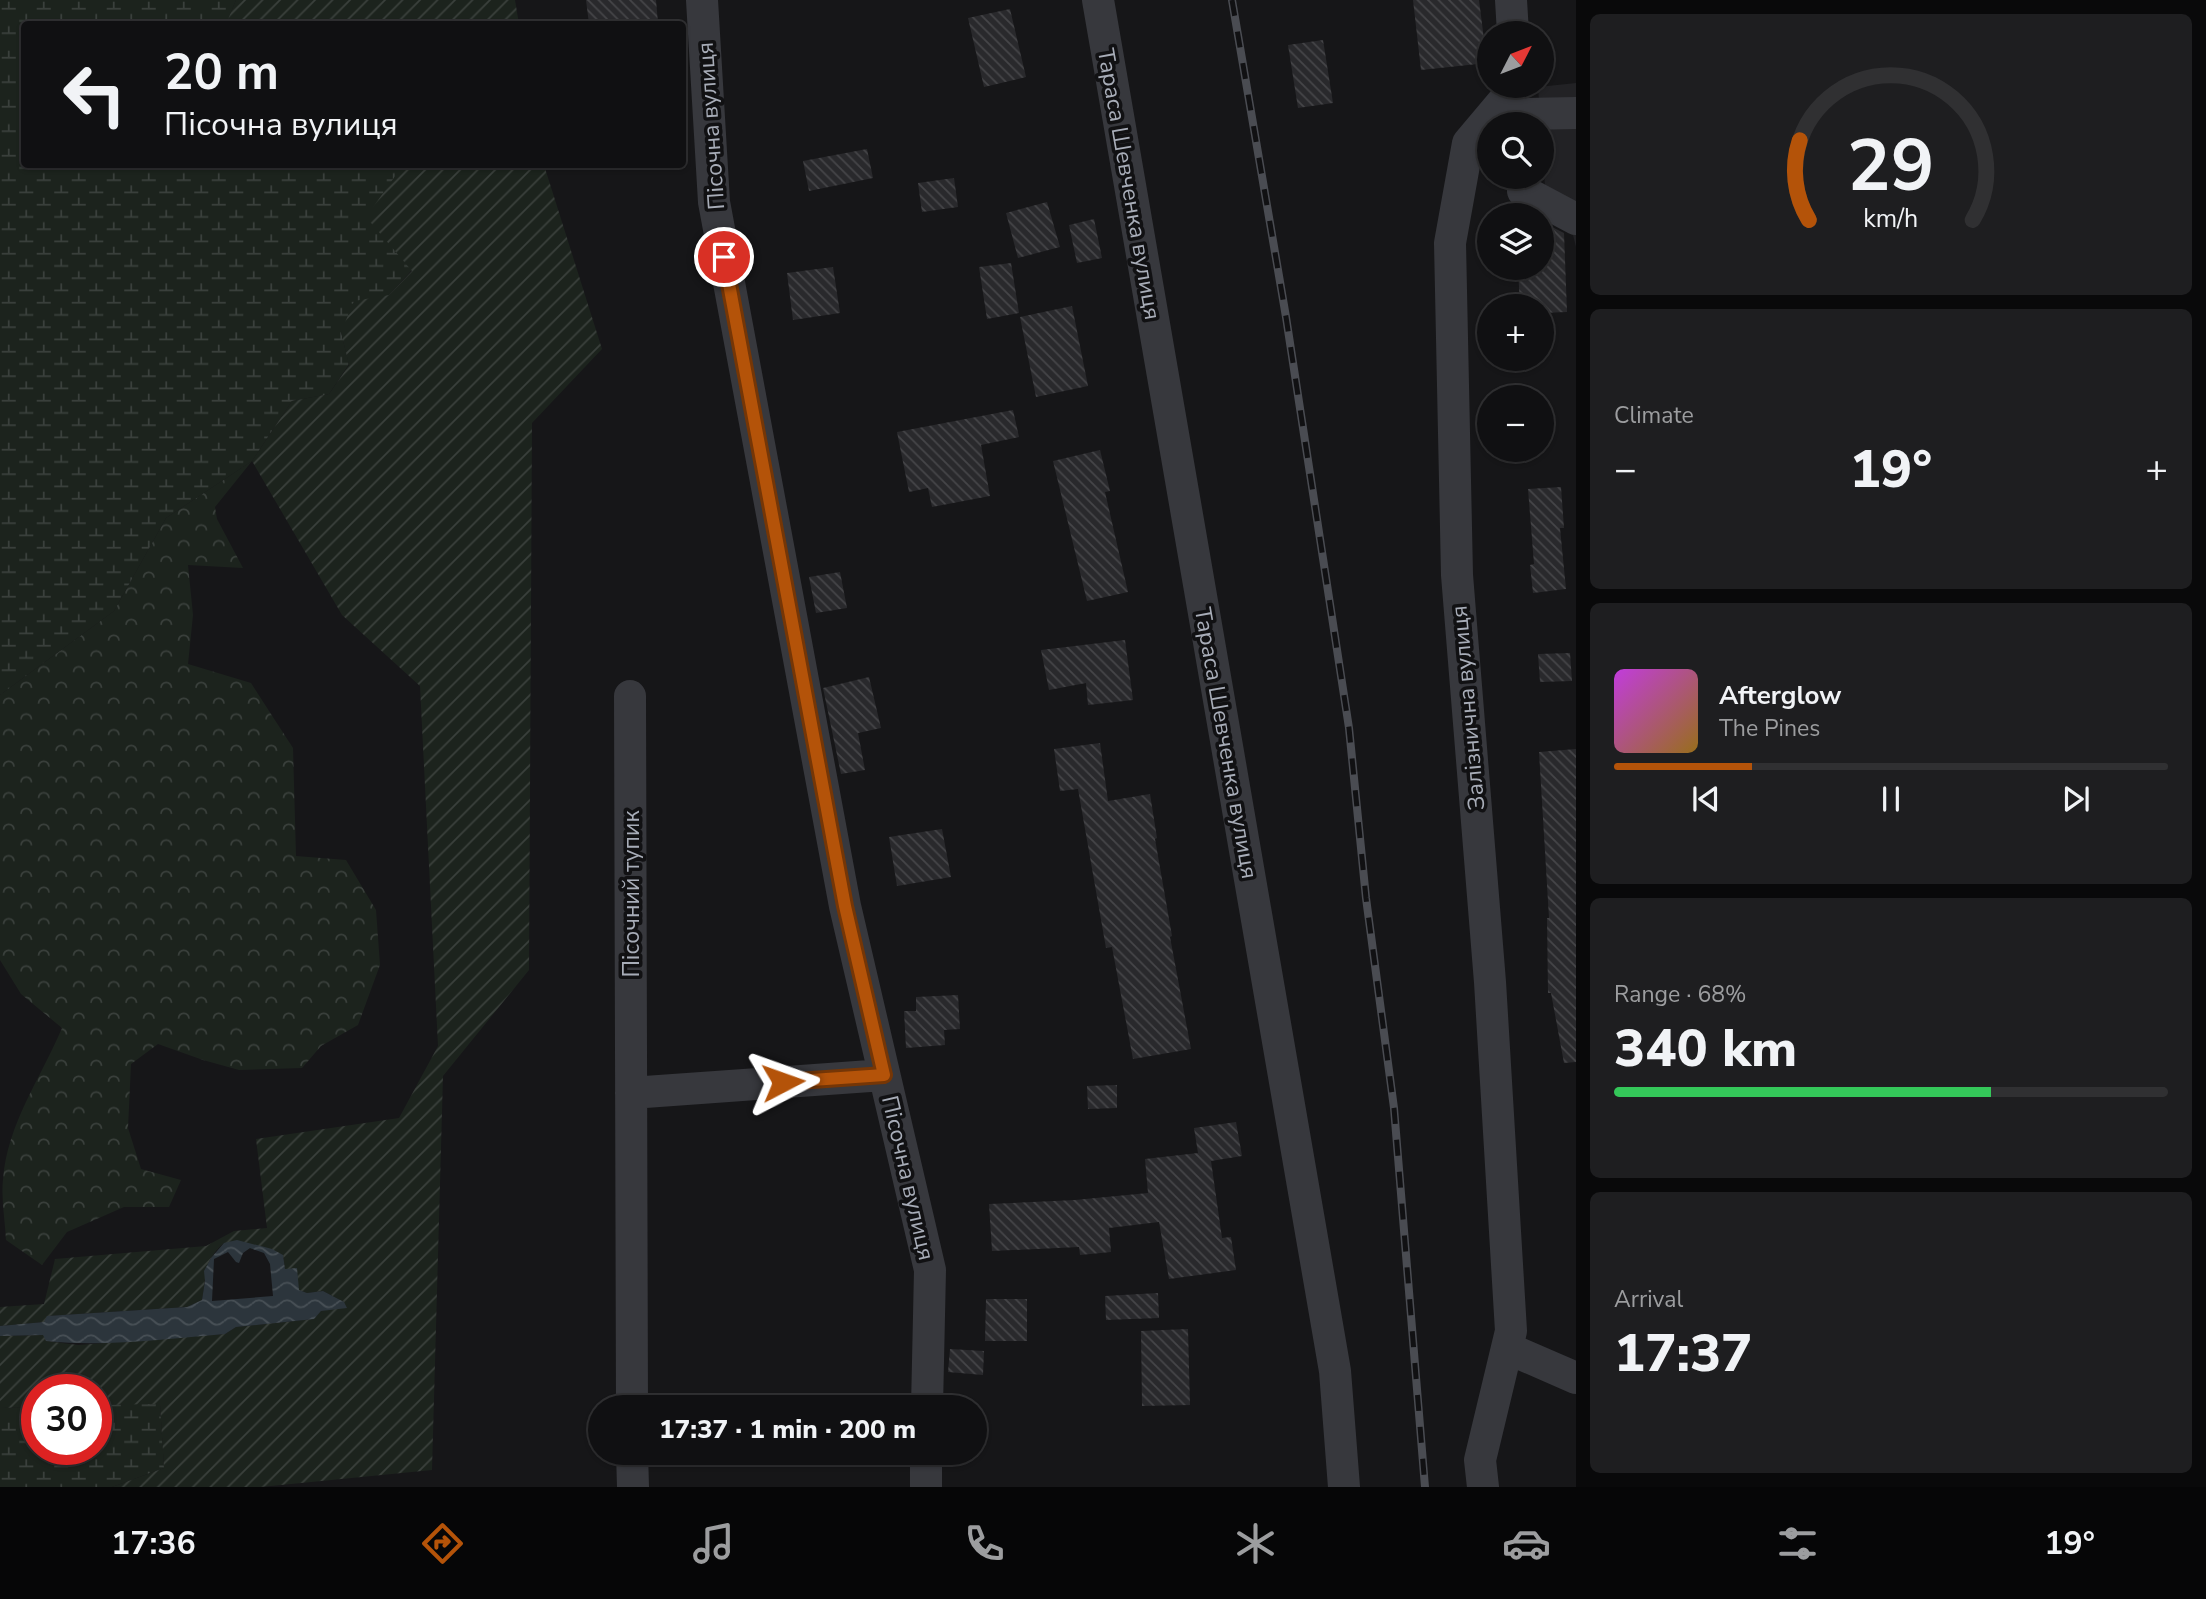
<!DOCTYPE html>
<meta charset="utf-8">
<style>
:root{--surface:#101012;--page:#1e1e20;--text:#f1f3f6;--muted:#9c9d9f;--line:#303032;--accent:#b45309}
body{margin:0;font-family:"Nunito Sans",sans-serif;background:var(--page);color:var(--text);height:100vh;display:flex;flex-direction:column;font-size:26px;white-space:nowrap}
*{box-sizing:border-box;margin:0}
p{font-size:23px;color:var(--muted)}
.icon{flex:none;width:38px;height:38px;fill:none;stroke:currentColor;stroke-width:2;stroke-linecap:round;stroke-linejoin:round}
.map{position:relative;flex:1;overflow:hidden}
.drawer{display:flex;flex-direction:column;gap:14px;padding:14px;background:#09090a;width:630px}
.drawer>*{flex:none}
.hud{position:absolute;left:21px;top:21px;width:665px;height:147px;border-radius:7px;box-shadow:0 2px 5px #0004,0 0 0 2px var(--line);background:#101012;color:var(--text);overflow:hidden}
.needle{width:46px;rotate:48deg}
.fabs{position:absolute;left:1477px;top:21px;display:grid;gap:14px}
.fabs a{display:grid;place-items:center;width:77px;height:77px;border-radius:50%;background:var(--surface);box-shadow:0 2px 5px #0004,0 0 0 2px var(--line);font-size:35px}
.speed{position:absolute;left:21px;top:1374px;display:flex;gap:14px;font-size:35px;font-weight:700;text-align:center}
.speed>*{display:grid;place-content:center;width:91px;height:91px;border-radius:50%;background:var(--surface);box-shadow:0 2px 5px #0004,0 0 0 2px var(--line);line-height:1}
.speed .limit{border:10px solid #d22;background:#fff;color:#111}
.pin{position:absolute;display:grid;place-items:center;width:60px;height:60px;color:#fff;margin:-30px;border:4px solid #fff;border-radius:50%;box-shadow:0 2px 7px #0007}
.me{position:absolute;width:77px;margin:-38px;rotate:86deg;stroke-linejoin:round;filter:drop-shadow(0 0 5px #0008)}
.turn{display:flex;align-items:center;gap:24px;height:147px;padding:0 28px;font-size:32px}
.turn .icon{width:91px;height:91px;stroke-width:2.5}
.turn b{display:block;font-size:49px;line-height:60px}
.big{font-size:52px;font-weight:800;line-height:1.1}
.drawer .card{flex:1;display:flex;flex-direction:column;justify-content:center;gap:10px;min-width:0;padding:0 24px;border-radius:10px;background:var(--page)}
.drawer .dial{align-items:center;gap:0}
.dial svg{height:182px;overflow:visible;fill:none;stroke:var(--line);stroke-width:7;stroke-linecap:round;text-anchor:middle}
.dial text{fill:var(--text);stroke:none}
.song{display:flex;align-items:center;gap:21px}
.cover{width:84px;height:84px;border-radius:10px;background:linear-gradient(135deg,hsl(290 70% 55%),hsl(40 70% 35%))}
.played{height:7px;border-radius:4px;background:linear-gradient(90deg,var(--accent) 25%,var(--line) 25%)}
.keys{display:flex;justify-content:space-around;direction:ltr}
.heat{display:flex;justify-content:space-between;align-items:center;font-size:38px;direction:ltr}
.charge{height:10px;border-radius:5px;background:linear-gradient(90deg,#34c759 68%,var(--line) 0)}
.trip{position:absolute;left:588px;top:1395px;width:399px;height:70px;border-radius:35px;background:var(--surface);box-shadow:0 2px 5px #0004,0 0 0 2px var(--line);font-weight:800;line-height:70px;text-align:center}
.tab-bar{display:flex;height:112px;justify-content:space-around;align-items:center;background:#060607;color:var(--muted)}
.tab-bar .icon{width:49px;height:49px}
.tab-bar .selected{color:var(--accent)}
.tab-bar b{font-size:32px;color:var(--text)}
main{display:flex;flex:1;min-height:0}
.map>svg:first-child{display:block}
</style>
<main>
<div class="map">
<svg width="1576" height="1487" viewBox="0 0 1576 1487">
<defs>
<pattern id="forest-crowns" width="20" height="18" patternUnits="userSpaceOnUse" patternTransform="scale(1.75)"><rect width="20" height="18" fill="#1c231d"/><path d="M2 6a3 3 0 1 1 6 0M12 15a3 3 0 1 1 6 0" fill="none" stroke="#3a403c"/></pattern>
<pattern id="wetland-marsh" width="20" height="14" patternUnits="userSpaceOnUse" patternTransform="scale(1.75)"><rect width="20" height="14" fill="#1c231d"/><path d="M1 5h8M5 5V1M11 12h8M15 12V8" fill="none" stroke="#3a403c"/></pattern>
<pattern id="garden-furrows" width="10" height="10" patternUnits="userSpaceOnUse" patternTransform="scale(1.75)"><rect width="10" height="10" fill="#1c231d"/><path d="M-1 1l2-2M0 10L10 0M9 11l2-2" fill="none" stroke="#3a403c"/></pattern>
<pattern id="water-waves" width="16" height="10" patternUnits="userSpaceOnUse" patternTransform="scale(1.75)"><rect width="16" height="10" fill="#2c353c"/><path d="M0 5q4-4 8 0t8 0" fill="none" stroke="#485056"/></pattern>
<pattern id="building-back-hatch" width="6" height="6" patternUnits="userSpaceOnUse" patternTransform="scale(1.75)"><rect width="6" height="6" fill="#29292c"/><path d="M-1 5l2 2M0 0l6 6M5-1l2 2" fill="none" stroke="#454548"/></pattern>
</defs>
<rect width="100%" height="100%" fill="#161618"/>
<path fill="#222225" d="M 1576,83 L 1576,247 L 1567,211 L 1545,186 L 1538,87 Z"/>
<path fill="url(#forest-crowns)" d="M 252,461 L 215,507 L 217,519 L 243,568 L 188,565 L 193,615 L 188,664 L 251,683 L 293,748 L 296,856 L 346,860 L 376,910 L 380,965 L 358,1025 L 321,1046 L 302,1068 L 239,1070 L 203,1060 L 158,1044 L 131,1064 L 128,1128 L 141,1169 L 181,1180 L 169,1207 L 124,1207 L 67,1232 L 42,1265 L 6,1240 C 5,1220 1,1199 3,1180 C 7,1124 41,1078 62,1028 L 21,994 L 0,960 L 0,695 L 114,611 L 166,518 Z"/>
<path fill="url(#wetland-marsh)" d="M 0,0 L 236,0 L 226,24 L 24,24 L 24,164 L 403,165 L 412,270 L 389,295 L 341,332 L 349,364 L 329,394 L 292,401 L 252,461 L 166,518 L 114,611 L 0,695 Z
M 160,1403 L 164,1468 L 112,1487 L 0,1487 L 0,1408 L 37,1407 L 37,1449 L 96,1449 L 96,1405 Z"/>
<path fill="url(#garden-furrows)" d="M 236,0 L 515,0 L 519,24 L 226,24 Z
M 403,165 L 544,165 L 602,349 L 532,423 L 529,970 L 443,1076 L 432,1470 L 261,1487 L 112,1487 L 164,1468 L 160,1404 L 96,1405 L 96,1390 L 37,1390 L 37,1407 L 0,1408 L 0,1336 L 44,1335 L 46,1341 L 78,1345 L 225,1334 L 236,1327 L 313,1319 L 321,1311 L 342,1307 L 344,1302 L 323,1291 L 307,1293 L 299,1290 L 285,1269 L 283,1255 L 224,1243 C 202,1262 207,1275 202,1300 L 187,1307 L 48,1316 L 44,1322 L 0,1326 L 0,1307 L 44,1304 L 55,1259 L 206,1246 L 234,1231 L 267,1228 L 256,1139 L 399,1118 L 438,1046 L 420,686 L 342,615 L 252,461 L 292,401 L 329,394 L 349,365 L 341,332 L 354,301 L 389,295 L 412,271 L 366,217 Z"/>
<path fill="url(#water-waves)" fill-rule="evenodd" d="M 237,1240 L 272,1249 L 283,1255 L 285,1269 L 297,1268 L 299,1290 L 307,1293 L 323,1291 L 344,1302 L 347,1308 L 321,1311 L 314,1319 L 236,1327 L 225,1334 C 165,1339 105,1347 46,1341 L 43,1335 L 0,1336 L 0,1326 L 44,1322 L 47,1316 L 187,1307 L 202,1300 L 205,1281 L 204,1271 L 211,1258 L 224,1243 ZM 250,1248 L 264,1253 L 270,1264 L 273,1296 L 212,1301 L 214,1259 L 228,1252 L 236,1262 L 239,1263 L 243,1253 Z"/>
<path fill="url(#building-back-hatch)" d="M 586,0 L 656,0 L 658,23 L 589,24 Z
M 1413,0 L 1479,0 L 1487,63 L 1421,70 Z
M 1010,9 L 1026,77 L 984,87 L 968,18 Z
M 1323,40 L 1333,103 L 1298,108 L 1288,45 Z
M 867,149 L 873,178 L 809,191 L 803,161 Z
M 954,178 L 958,207 L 922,212 L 918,183 Z
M 1047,202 L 1060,247 L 1018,258 L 1006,213 Z
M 1094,219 L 1102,258 L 1077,263 L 1069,225 Z
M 1542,222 L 1564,233 L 1567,312 L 1542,313 L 1542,306 L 1520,306 L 1518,268 L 1542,268 Z
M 1011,263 L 1019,313 L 987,319 L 979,267 Z
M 833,267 L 840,313 L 793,320 L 787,273 Z
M 1072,306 L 1088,386 L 1036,397 L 1020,317 Z
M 1013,410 L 1019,437 L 981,445 L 990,496 L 932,507 L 928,488 L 909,492 L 897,432 Z
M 1100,450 L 1110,491 L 1105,492 L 1128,592 L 1087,601 L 1053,461 Z
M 1561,487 L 1564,528 L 1560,528 L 1566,589 L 1533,593 L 1530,565 L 1534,564 L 1528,489 Z
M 840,572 L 847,608 L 816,613 L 809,577 Z
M 1125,640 L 1133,700 L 1088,705 L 1086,683 L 1049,690 L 1041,650 Z
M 1570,653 L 1572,681 L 1540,682 L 1538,654 Z
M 869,677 L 881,728 L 858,733 L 865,770 L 841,774 L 823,688 Z
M 1100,743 L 1108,801 L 1150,794 L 1157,838 L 1155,839 L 1172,936 L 1170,937 L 1191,1049 L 1133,1059 L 1112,947 L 1106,948 L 1078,789 L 1060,791 L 1054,749 Z
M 1576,749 L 1576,1062 L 1564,1063 L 1551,993 L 1548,993 L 1547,918 L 1549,918 L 1539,752 Z
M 942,829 L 951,877 L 897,886 L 889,837 Z
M 958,995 L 960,1029 L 944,1030 L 945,1045 L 906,1048 L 904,1011 L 916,1011 L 916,997 Z
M 1117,1085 L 1117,1108 L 1088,1109 L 1087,1086 Z
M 1236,1122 L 1242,1156 L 1211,1161 L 1222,1238 L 1231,1237 L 1236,1270 L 1169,1279 L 1159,1222 L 1109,1228 L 1111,1252 L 1080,1255 L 1079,1247 L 992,1251 L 989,1204 L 1075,1200 L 1148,1193 L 1145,1159 L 1198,1153 L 1194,1128 Z
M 1158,1293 L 1159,1318 L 1106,1320 L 1105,1296 Z
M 986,1299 L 1027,1299 L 1027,1341 L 985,1341 Z
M 1188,1329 L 1190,1405 L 1142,1406 L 1141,1331 Z
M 950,1349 L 984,1351 L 983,1375 L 948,1372 Z"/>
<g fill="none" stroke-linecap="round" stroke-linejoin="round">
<path stroke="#37383d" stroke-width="32" d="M 702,0 L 714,202 L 845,906 L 930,1270 L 927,1407
M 1098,0 L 1335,1371 L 1344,1487
M 1511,0 L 1513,33
M 1518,114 L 1576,113
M 1523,191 L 1576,219
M 630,696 L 632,1407
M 631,1093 L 884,1075
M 1507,1348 L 1576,1378
M 632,1452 L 633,1487
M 926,1487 L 926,1452
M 1483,1487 L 1480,1460 L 1511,1331 L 1490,982 L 1457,575 L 1450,243 L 1468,143 L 1516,86"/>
<g stroke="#4a4c52" stroke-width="8">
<path id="rail" d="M 1232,0 L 1286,317 L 1349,728 L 1366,898 L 1394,1108 L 1425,1487"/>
</g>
<use href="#rail" stroke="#111113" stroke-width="5" stroke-dasharray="16" stroke-linecap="butt"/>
</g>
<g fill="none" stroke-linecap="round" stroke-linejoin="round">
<g stroke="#753606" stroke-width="18">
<path id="route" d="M 724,257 L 845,906 L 884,1075 L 783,1082"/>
</g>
<use href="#route" stroke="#b45309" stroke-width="12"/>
</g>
<g text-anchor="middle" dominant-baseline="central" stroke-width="7" stroke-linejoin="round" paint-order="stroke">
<g font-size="23" fill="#a8adb8" stroke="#111113">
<text transform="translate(711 126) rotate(-94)">Пісочна вулиця</text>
<text transform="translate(1129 184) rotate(80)">Тараса Шевченка вулиця</text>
<text transform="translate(1468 708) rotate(-95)">Залізнична вулиця</text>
<text transform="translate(1226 743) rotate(80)">Тараса Шевченка вулиця</text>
<text transform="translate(631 894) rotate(-90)">Пісочний тупик</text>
<text transform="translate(908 1178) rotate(77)">Пісочна вулиця</text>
</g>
</g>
</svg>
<div class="fabs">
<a><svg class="needle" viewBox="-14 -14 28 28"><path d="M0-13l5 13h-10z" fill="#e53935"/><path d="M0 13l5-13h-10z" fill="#9c9d9f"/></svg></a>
<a><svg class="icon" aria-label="search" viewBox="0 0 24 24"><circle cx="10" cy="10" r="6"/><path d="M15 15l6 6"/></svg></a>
<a><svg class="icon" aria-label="layers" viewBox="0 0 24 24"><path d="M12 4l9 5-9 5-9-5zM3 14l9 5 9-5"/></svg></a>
<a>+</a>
<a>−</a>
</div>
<div class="speed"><div class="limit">30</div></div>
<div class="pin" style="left:724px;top:257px;background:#d93025"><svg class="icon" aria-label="arrive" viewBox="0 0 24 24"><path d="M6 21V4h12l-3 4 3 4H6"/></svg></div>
<svg class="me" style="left:783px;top:1082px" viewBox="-20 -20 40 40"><path d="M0-17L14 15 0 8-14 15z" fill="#b45309" stroke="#fff" stroke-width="4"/></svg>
<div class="trip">17:37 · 1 min · 200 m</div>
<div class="hud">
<div class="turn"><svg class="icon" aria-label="left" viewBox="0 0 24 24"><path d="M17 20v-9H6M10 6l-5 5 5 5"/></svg><div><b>20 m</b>Пісочна вулиця</div></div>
</div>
</div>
<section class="drawer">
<div class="card dial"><svg viewBox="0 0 100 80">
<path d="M14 69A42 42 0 1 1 86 69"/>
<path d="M14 69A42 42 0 0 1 10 34" stroke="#b45309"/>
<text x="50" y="56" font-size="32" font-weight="700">29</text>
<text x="50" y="72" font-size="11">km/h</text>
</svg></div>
<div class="card"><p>Climate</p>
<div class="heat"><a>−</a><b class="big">19°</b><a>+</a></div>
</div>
<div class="card">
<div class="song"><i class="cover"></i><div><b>Afterglow</b><p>The Pines</p></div></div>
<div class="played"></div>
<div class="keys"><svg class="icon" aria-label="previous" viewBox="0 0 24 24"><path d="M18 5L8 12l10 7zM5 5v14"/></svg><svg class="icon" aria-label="pause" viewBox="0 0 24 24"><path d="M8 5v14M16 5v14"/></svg><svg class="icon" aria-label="next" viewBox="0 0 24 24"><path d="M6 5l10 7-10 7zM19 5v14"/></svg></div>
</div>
<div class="card"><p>Range · 68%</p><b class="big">340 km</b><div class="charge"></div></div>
<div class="card"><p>Arrival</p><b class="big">17:37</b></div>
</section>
</main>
<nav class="tab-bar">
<b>17:36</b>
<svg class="icon selected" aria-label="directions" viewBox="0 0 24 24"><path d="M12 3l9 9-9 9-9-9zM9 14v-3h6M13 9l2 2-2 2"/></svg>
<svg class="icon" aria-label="music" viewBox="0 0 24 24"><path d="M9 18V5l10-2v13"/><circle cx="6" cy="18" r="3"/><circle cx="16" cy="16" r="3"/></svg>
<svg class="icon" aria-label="phone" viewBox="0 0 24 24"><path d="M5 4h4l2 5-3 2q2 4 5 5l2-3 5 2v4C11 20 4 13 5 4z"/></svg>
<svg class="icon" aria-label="climate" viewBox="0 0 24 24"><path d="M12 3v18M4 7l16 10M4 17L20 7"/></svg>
<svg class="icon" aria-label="car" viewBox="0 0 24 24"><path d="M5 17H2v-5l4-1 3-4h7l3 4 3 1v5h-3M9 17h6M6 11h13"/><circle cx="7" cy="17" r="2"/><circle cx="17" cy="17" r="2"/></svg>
<svg class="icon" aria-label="filters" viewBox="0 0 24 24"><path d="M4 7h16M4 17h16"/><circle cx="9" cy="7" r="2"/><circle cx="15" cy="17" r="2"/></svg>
<b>19°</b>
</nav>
